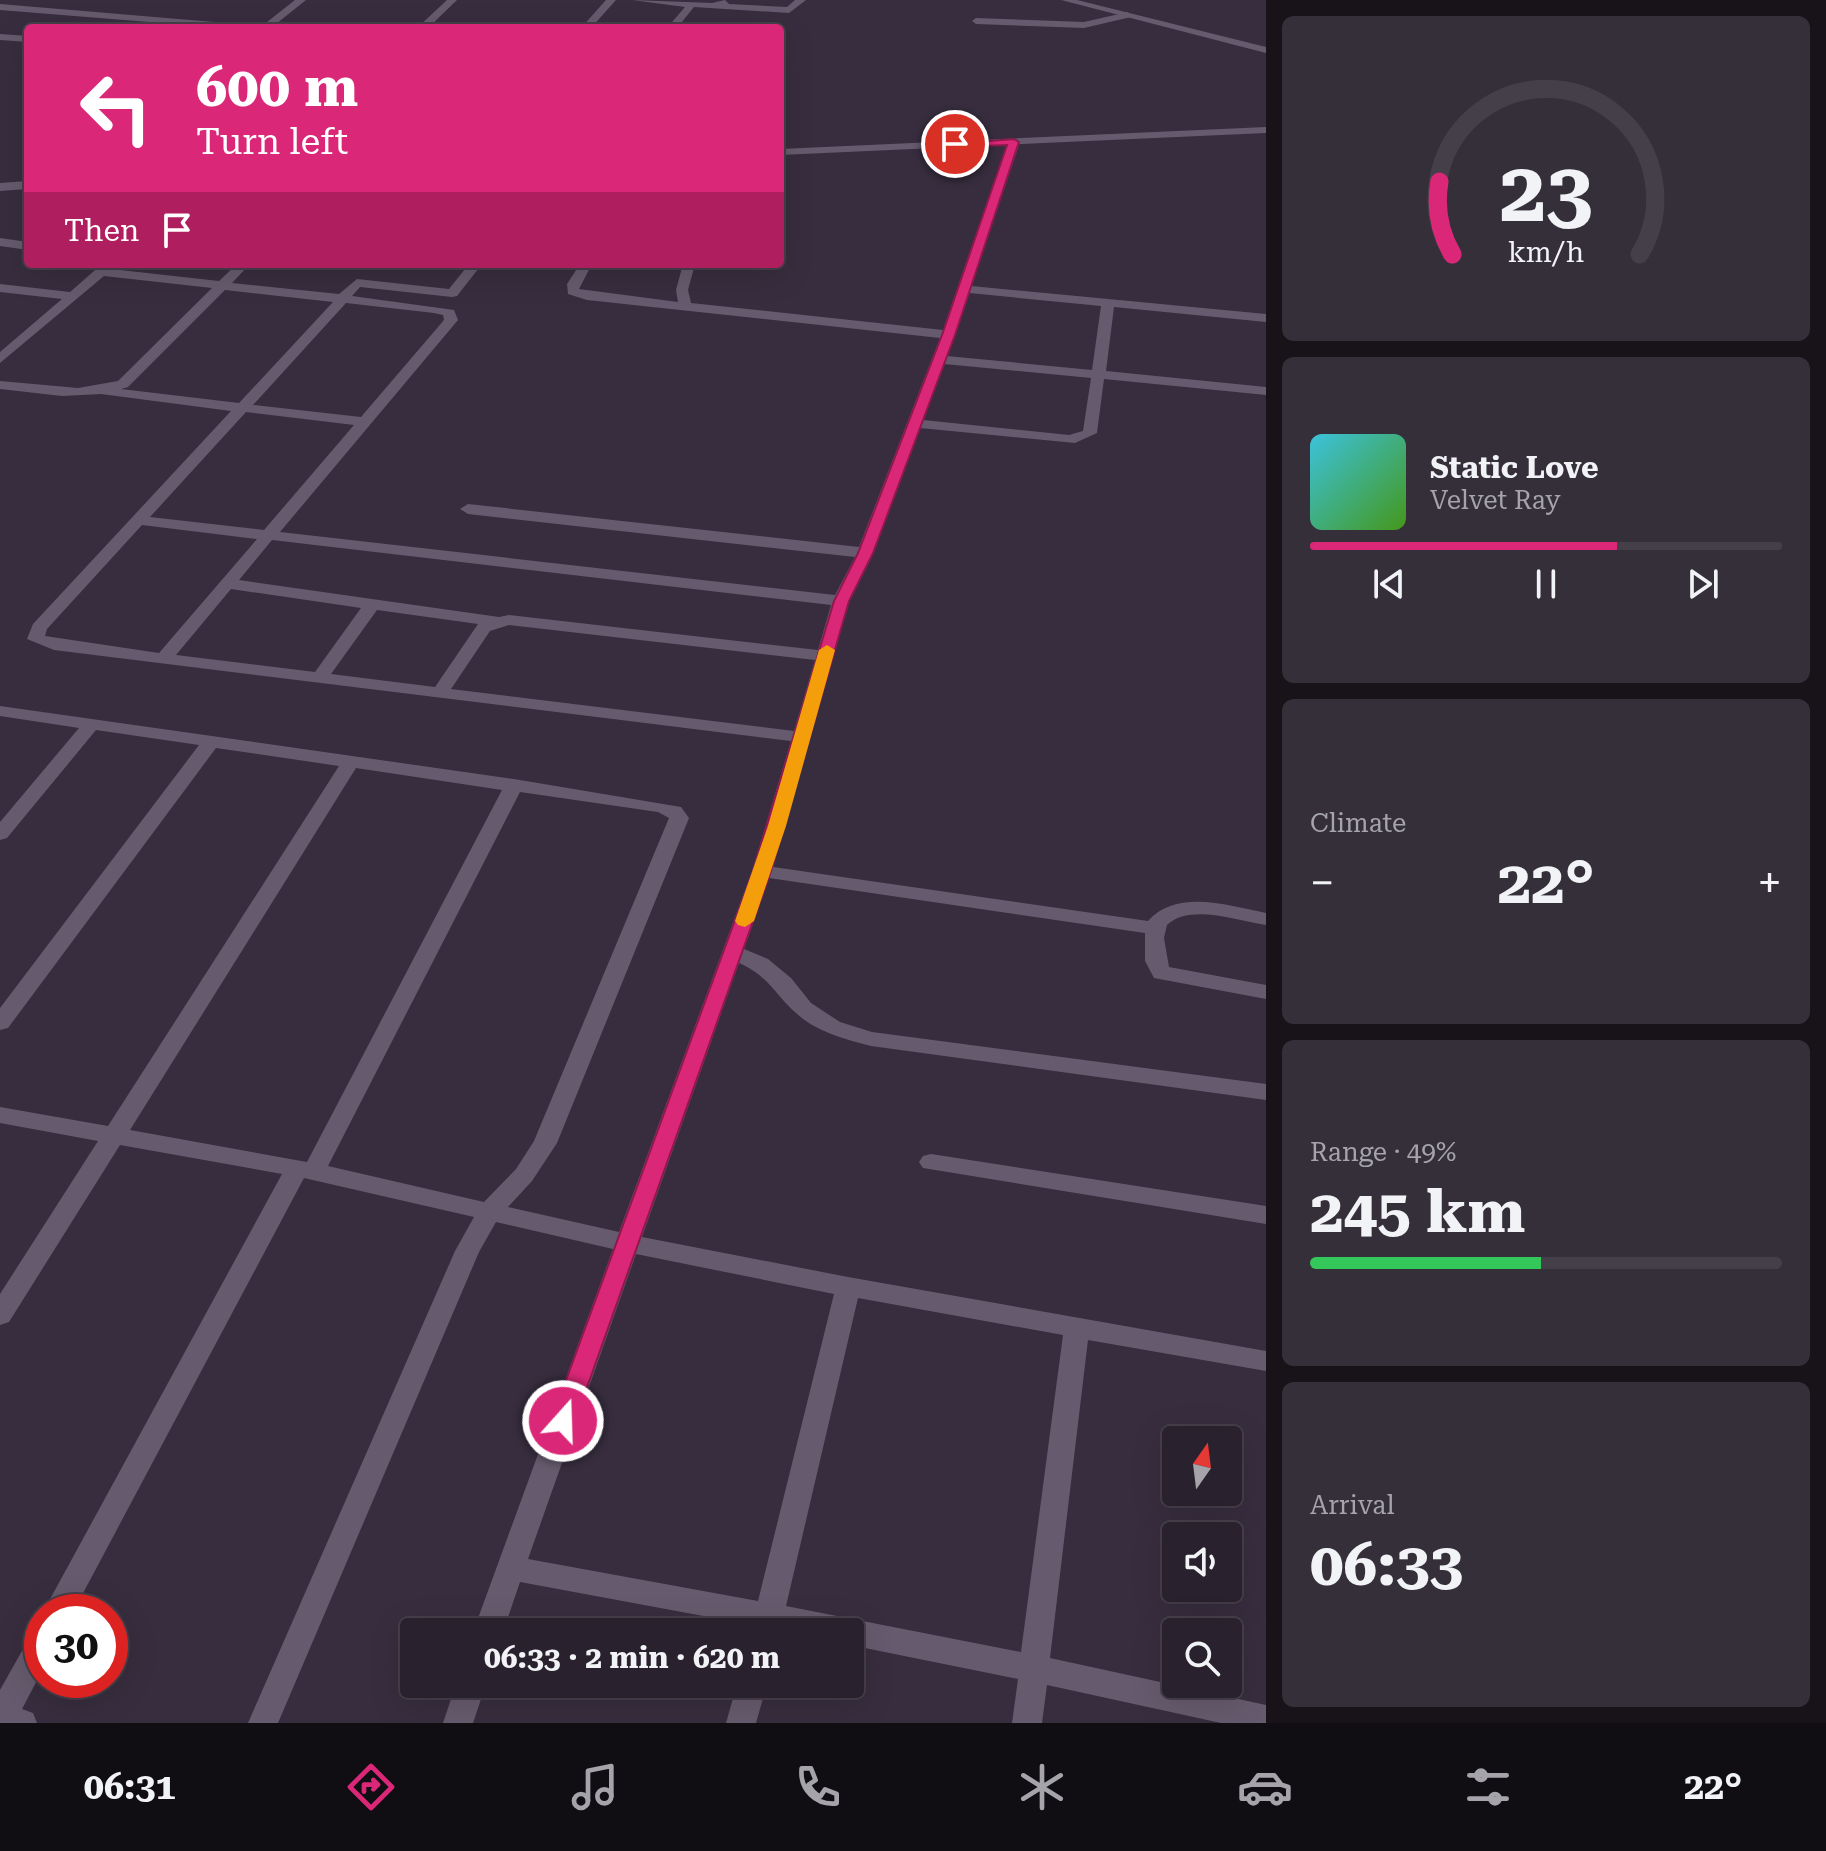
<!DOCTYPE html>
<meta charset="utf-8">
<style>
:root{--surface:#29222e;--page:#352f3a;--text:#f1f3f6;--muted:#a5a4aa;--line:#453f4a;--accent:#db2777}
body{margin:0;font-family:"Roboto Serif",serif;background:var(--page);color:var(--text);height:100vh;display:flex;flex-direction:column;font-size:30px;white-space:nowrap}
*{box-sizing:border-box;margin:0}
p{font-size:26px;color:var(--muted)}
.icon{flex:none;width:44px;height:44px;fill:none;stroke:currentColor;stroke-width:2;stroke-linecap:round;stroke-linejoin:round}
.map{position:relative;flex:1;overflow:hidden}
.sheet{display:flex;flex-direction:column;gap:16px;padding:16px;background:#171319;width:560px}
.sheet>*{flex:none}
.banner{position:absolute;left:24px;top:24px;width:760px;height:244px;border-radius:8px;box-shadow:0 8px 32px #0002,0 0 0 2px var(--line);background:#db2777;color:#fff;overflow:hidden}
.needle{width:52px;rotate:14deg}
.tools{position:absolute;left:1162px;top:1426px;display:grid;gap:16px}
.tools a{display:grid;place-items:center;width:80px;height:80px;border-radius:8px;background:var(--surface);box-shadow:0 8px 32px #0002,0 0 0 2px var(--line);font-size:40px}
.speed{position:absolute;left:24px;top:1594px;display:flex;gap:16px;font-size:40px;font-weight:700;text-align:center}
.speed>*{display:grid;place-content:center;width:104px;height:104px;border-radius:50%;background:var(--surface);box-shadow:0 8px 32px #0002,0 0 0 2px var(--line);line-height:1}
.speed .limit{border:12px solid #d22;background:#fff;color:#111}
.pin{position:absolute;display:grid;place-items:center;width:68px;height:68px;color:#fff;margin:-34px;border:4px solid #fff;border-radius:50%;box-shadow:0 2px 8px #0007}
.me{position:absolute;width:88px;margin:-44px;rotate:20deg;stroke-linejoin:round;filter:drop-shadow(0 0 6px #0008)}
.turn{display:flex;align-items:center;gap:28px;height:168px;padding:0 40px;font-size:36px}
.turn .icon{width:104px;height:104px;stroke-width:2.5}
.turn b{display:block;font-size:56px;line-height:68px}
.then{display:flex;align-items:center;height:76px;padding:0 40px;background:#0003;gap:16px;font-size:30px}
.big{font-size:60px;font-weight:700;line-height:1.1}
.sheet .card{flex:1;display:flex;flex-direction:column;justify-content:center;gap:12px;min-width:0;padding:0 28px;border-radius:12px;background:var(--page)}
.sheet .dial{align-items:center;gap:0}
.dial svg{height:208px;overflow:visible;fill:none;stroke:var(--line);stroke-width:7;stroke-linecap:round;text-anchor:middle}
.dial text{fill:var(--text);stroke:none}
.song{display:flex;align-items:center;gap:24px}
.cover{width:96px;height:96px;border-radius:12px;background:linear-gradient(135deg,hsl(190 70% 55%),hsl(100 70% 35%))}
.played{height:8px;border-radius:4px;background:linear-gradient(90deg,var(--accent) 65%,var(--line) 65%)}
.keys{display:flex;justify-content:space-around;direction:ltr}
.heat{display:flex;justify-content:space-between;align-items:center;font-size:44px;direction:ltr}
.charge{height:12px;border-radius:6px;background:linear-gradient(90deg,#34c759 49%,var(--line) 0)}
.trip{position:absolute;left:400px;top:1618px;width:464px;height:80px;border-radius:8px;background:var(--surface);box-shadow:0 8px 32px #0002,0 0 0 2px var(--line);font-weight:700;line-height:80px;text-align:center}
.menu{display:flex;height:128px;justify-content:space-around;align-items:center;background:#100e12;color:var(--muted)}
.menu .icon{width:56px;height:56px}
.menu .current{color:var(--accent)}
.menu b{font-size:36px;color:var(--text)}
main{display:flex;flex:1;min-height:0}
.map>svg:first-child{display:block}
</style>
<main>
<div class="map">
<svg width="1266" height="1723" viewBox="0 0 1266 1723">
<rect width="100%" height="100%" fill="#372d3e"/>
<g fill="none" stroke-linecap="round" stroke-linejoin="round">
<path fill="#665b6e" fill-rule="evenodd" d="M 1128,12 L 1131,17 L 1084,28 L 976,24 L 972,21 L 976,18 L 1084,22 Z"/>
<path fill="#665b6e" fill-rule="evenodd" d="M 295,0 L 306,0 L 271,28 L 223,28 L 0,10 L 0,4 L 262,26 Z
M 447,0 L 457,0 L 428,28 L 417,28 Z
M 606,0 L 616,0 L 591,28 L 581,28 Z
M 632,0 L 712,3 L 725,0 L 729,4 L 787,7 L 795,0 L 806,0 L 789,13 L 694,7 L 677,28 L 667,28 L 685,7 Z
M 0,34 L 28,36 L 28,42 L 0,40 Z
M 1014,139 L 1020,142 L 971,286 L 1266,314 L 1266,322 L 1114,307 L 1106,371 L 1266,387 L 1266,395 L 1104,379 L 1097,433 L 1075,443 L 920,428 L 873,553 L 849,601 L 773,867 L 1148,921 C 1177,888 1230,906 1266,913 L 1266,925 C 1238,921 1190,903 1167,925 L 1164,938 L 1169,967 L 1266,985 L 1266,999 L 1154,978 L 1145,961 L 1145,933 L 769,878 L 744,949 L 768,959 L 791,978 L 811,1003 L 840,1022 L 872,1032 L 1266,1084 L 1266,1100 L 871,1046 C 845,1039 816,1032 796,1013 C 774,994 769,976 739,963 L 642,1237 L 848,1277 L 1266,1351 L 1266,1371 L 1088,1340 L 1050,1658 L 1266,1705 L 1266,1723 L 1221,1723 L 1047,1685 L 1042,1723 L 1012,1723 L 1018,1679 L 850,1645 L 850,1632 L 750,1632 L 752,1625 L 520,1582 L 503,1632 L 473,1632 L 613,1249 L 496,1222 L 479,1252 L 278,1723 L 248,1723 L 455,1251 L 474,1217 L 304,1178 L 73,1612 L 43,1612 L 282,1174 L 120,1145 L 9,1322 L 0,1325 L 0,1294 L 98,1141 L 0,1123 L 0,1107 L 108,1126 L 339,766 L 216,748 L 8,1028 L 0,1030 L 0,1008 L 199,745 L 96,730 L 7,838 L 0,840 L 0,822 L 79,728 L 0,716 L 0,706 L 514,779 L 681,807 L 689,818 L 557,1143 L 532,1181 L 508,1207 L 619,1232 L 752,871 L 791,741 L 54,650 L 27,639 L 33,624 L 231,411 L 101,394 L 62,396 L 0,389 L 0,381 L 78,388 L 118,381 L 212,288 L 104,276 L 0,363 L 0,352 L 62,299 L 0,292 L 0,284 L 70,292 L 102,264 L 116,264 L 111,269 L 219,281 L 237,264 L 250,264 L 232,283 L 339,294 L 357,279 L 449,289 L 469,264 L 482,264 L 457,296 L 452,297 L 360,287 L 352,296 L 454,310 L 458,320 L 280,532 L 835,595 L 855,557 L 468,514 L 460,509 L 468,504 L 859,547 L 940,338 L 587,300 L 568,294 L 567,284 L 580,264 L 592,264 L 579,289 L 678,302 L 676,290 L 683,264 L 695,264 L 688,290 L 691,303 L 943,330 L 1008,142 ZM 225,290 L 333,302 L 239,403 L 121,389 L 128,387 ZM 969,293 L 1101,306 L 1092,370 L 947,356 ZM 346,303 L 434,313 L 443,315 L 444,320 L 361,417 L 253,405 ZM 944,364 L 1091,378 L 1083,431 L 1069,435 L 923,420 ZM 246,412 L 354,425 L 264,530 L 150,517 ZM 142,525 L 257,539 L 159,653 L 45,636 L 47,629 ZM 272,540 L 831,605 L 818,650 L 509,615 L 499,617 L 239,580 ZM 231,589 L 361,608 L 315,672 L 176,655 ZM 377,610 L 478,624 L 435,687 L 331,674 ZM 509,625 L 815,660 L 794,731 L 451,689 L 490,631 ZM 356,768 L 502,790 L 307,1162 L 130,1130 ZM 520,792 L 658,812 L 669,818 L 534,1141 L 516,1169 L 484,1202 L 328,1166 ZM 636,1254 L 834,1294 L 758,1601 L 528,1559 ZM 858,1298 L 1063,1335 L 1021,1652 L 786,1606 Z
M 0,238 L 28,242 L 28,250 L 0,246 Z
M 931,1154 L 1266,1206 L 1266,1224 L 923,1168 L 919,1162 L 923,1156 Z
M 42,1629 L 42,1671 L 22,1709 L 33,1713 L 37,1723 L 0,1723 L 0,1690 L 32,1633 Z
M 456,1684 L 486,1684 L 473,1723 L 443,1723 Z
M 737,1684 L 767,1684 L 756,1723 L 726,1723 Z"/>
<path fill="#665b6e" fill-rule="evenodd" d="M 1061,0 L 1077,0 L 1266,47 L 1266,53 Z
M 1266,127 L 1266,133 L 780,155 L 780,149 Z
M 28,181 L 28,189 L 0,191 L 0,183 Z"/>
</g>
<path fill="#db2777" stroke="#8e194d" stroke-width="2" d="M 1014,139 L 1019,142 L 955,335 L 873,553 L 849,601 L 771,871 L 575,1421 L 571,1428 L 563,1430 L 554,1428 L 551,1421 L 753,871 L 834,601 L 858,553 L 942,335 L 1007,145 L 955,147 L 950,144 Z"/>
<path fill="#f59e0b" d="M 827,645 L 835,650 L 786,826 L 754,921 L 745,927 L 738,925 L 735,921 L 768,826 L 819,650 Z"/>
</svg>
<div class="tools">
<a><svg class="needle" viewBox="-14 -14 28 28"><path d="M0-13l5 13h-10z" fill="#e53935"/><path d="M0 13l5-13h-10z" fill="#a5a4aa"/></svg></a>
<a><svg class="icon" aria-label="sound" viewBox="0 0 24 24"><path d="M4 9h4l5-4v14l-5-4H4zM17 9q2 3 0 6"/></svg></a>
<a><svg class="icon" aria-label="search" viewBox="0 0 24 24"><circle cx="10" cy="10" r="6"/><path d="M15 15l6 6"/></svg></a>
</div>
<div class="speed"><div class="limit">30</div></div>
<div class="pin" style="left:955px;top:144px;background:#d93025"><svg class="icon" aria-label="arrive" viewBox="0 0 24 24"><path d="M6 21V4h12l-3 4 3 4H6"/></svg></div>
<svg class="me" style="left:563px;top:1421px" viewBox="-20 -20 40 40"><circle r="17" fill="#db2777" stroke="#fff" stroke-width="3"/><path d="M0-11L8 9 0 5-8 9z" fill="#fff"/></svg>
<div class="trip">06:33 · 2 min · 620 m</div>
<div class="banner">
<div class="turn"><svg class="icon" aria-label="left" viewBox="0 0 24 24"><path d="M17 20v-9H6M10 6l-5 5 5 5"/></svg><div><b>600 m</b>Turn left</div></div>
<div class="then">Then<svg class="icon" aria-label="arrive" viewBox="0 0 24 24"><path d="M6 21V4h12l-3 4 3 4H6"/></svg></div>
</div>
</div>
<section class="sheet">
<div class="card dial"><svg viewBox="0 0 100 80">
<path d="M14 69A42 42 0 1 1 86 69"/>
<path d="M14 69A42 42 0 0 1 9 41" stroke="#db2777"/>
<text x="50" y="56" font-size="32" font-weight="700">23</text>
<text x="50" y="72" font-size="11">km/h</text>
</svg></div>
<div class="card">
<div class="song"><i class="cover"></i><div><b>Static Love</b><p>Velvet Ray</p></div></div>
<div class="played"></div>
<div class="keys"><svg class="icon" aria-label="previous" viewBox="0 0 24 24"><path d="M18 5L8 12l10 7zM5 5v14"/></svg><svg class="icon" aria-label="pause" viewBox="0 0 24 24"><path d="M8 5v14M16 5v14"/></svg><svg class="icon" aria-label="next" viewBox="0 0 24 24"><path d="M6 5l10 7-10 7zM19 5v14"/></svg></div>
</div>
<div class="card"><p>Climate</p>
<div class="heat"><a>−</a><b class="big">22°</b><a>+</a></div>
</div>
<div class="card"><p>Range · 49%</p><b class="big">245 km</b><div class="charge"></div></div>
<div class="card"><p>Arrival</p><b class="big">06:33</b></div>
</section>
</main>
<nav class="menu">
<b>06:31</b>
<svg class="icon current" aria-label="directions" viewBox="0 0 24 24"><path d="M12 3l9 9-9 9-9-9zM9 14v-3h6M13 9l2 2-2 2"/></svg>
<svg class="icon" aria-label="music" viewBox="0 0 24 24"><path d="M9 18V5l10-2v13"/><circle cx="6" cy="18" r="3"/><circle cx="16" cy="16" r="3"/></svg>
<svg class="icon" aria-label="phone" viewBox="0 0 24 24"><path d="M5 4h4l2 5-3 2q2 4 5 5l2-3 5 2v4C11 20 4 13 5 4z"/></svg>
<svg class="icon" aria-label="climate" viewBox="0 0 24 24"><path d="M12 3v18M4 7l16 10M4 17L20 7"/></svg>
<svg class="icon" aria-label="car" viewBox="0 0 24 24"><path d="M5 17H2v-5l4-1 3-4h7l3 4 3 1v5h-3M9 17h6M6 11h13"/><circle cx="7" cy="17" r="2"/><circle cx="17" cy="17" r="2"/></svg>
<svg class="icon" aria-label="filters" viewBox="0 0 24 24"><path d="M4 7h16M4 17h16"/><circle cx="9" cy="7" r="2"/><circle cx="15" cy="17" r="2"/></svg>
<b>22°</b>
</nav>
